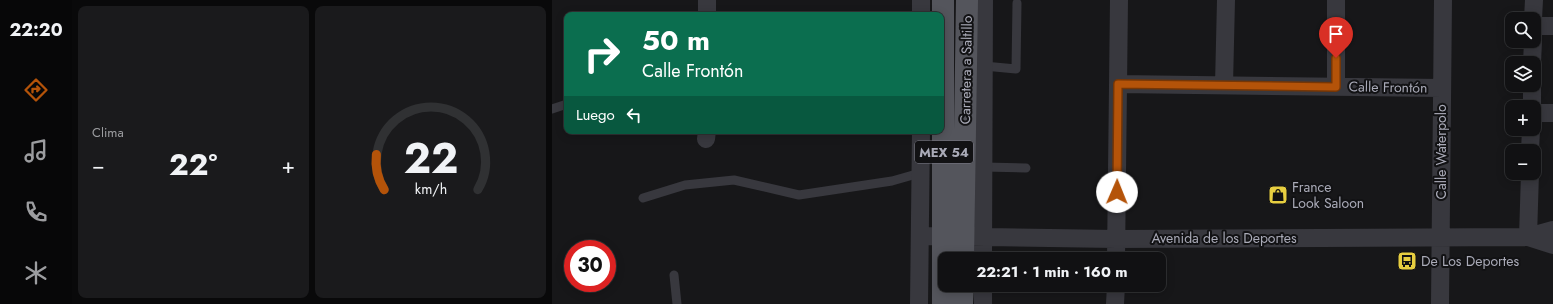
<!DOCTYPE html>
<html lang="es">
<meta charset="utf-8">
<style>
:root{--surface:#111113;--page:#1a1a1c;--text:#f1f3f6;--muted:#9c9da0;--line:#303133;--accent:#b45309}
body{margin:0;font-family:Jost,sans-serif;background:var(--page);color:var(--text);height:100vh;display:flex;flex-direction:column;font-size:15px;white-space:nowrap}
*{box-sizing:border-box;margin:0}
p{font-size:13px;color:var(--muted)}
.icon{flex:none;width:22px;height:22px;fill:none;stroke:currentColor;stroke-width:2;stroke-linecap:round;stroke-linejoin:round}
.map{position:relative;flex:1;overflow:hidden}
.sheet{display:flex;flex-direction:column;gap:6px;padding:6px;background:#09090a;width:480px}
.sheet>*{flex:none}
.top-card{position:absolute;left:12px;top:12px;width:380px;height:122px;border-radius:8px;box-shadow:0 2px 10px #0003,0 0 0 1px var(--line);background:#0b6e4f;color:#fff;overflow:hidden}
.tools{position:absolute;left:953px;top:12px;display:grid;gap:8px}
.tools a{display:grid;place-items:center;width:36px;height:36px;border-radius:8px;background:var(--surface);box-shadow:0 2px 10px #0003,0 0 0 1px var(--line);font-size:20px}
.speed{position:absolute;left:12px;top:240px;display:flex;gap:8px;font-size:20px;font-weight:700;text-align:center}
.speed>*{display:grid;place-content:center;width:52px;height:52px;border-radius:50%;background:var(--surface);box-shadow:0 2px 10px #0003,0 0 0 1px var(--line);line-height:1}
.speed .limit{border:6px solid #d22;background:#fff;color:#111}
.pin{position:absolute;display:grid;place-items:center;width:34px;height:34px;color:#fff;margin:-41px -17px;border-radius:50% 50% 50% 0;rotate:-45deg;box-shadow:0 0 4px #0007}
.pin .icon{rotate:45deg}
.me{position:absolute;width:44px;margin:-22px;rotate:1deg;stroke-linejoin:round;filter:drop-shadow(0 0 3px #0008)}
.turn{display:flex;align-items:center;gap:14px;height:84px;padding:0 12px;font-size:18px}
.turn .icon{width:52px;height:52px;stroke-width:2.5}
.turn b{display:block;font-size:28px;line-height:34px}
.then{display:flex;align-items:center;height:38px;padding:0 12px;background:#0003;gap:8px;font-size:15px}
.big{font-size:30px;font-weight:700;line-height:1.1}
.sheet .card{flex:1;display:flex;flex-direction:column;justify-content:center;gap:6px;min-width:0;padding:0 14px;border-radius:8px;background:var(--page)}
.sheet .dial{align-items:center;gap:0}
.dial svg{height:104px;overflow:visible;fill:none;stroke:var(--line);stroke-width:7;stroke-linecap:round;text-anchor:middle}
.dial text{fill:var(--text);stroke:none}
.heat{display:flex;justify-content:space-between;align-items:center;font-size:22px;direction:ltr}
.sheet .tiles{flex:1;display:grid;gap:6px;grid-template-columns:repeat(2,1fr)}
.trip{position:absolute;left:386px;top:252px;width:228px;height:40px;border-radius:8px;background:var(--surface);box-shadow:0 2px 10px #0003,0 0 0 1px var(--line);font-weight:700;line-height:40px;text-align:center}
main{display:flex;flex:1;min-height:0}
.tab-bar{display:flex;flex-direction:column;width:72px;justify-content:space-around;align-items:center;background:#070708;color:var(--muted)}
.tab-bar .icon{width:28px;height:28px}
.tab-bar .active{color:var(--accent)}
.tab-bar b{font-size:18px;color:var(--text)}
.map>svg:first-child{display:block}
</style>
<main>
<nav class="tab-bar">
<b>22:20</b>
<svg class="icon active" aria-label="directions" viewBox="0 0 24 24"><path d="M12 3l9 9-9 9-9-9zM9 14v-3h6M13 9l2 2-2 2"/></svg>
<svg class="icon" aria-label="music" viewBox="0 0 24 24"><path d="M9 18V5l10-2v13"/><circle cx="6" cy="18" r="3"/><circle cx="16" cy="16" r="3"/></svg>
<svg class="icon" aria-label="phone" viewBox="0 0 24 24"><path d="M5 4h4l2 5-3 2q2 4 5 5l2-3 5 2v4C11 20 4 13 5 4z"/></svg>
<svg class="icon" aria-label="climate" viewBox="0 0 24 24"><path d="M12 3v18M4 7l16 10M4 17L20 7"/></svg>
</nav>
<section class="sheet">
<div class="tiles">
<div class="card"><p>Clima</p>
<div class="heat"><a>−</a><b class="big">22°</b><a>+</a></div>
</div>
<div class="card dial"><svg viewBox="0 0 100 80">
<path d="M14 69A42 42 0 1 1 86 69"/>
<path d="M14 69A42 42 0 0 1 8 42" stroke="#b45309"/>
<text x="50" y="56" font-size="32" font-weight="700">22</text>
<text x="50" y="72" font-size="11">km/h</text>
</svg></div>
</div>
</section>
<div class="map">
<svg width="1001" height="304" viewBox="0 0 1001 304">
<rect width="100%" height="100%" fill="#171719"/>
<g fill="none" stroke-linecap="round" stroke-linejoin="round">
<path stroke="#38383e" stroke-width="9" d="M 432,66 L 464,69 L 465,3
M 0,109 L 15,104
M 432,167 L 474,168
M 91,198 L 133,185 L 182,180 L 247,195 L 340,181 L 368,173
M 122,275 L 125,304"/>
<path stroke="#38383e" stroke-width="18" d="M 155,15 L 155,0
M 369,15 L 369,0
M 981,19 L 982,0
M 982,26 L 1001,26
M 980,63 L 981,41
M 566,84 L 890,88
M 672,85 L 674,0
M 784,87 L 784,0
M 980,107 L 980,85
M 982,113 L 1001,113
M 154,139 L 155,131
M 978,151 L 979,129
M 368,236 L 564,239 L 976,237 L 1001,230
M 976,237 L 978,173
M 976,237 L 1001,245
M 431,259 L 432,0
M 564,259 L 567,0
M 367,304 L 369,131
M 431,304 L 431,285
M 563,304 L 564,285
M 888,304 L 891,0"/>
<path stroke="#54555c" stroke-width="22" d="M 391,0 L 391,304
M 411,259 L 415,0
M 410,304 L 411,285"/>
</g>
<g fill="none" stroke-linecap="round" stroke-linejoin="round">
<g stroke="#753606" stroke-width="10">
<path id="route" d="M 565,192 L 566,84 L 784,87 L 784,58"/>
</g>
<use href="#route" stroke="#b45309" stroke-width="7"/>
</g>
<defs>
<g id="shop-square" transform="scale(1)"><rect x="-9" y="-9" width="18" height="18" rx="4" fill="#e7ce40" stroke="#121214"/><path d="M-5-2.5h2.3a2.7 3.5 0 0 1 5.4 0H5L5.5 6h-11ZM-1.5-2.5h3a1.5 2.3 0 0 0-3 0Z" fill="#111"/></g>
<g id="bus-square" transform="scale(1)"><rect x="-9" y="-9" width="18" height="18" rx="4" fill="#e7ce40" stroke="#121214"/><path d="M-5-6H5V4H4V6H2V4H-2V6H-4V4H-5ZM-3.5-4V0h7V-4ZM-3.5 1.2v1.5H-2V1.2ZM2 1.2v1.5H3.5V1.2Z" fill="#111"/></g>
</defs>
<g fill-rule="evenodd">
<use href="#shop-square" x="726" y="195"/>
<use href="#bus-square" x="855" y="261"/>
</g>
<g text-anchor="middle" dominant-baseline="central" stroke-width="4" stroke-linejoin="round" paint-order="stroke">
<rect fill="#121214" stroke="#7c7d87" stroke-width="1" x="363" y="141" width="58" height="22" rx="3"/>
<g font-size="13" font-weight="bold" fill="#aaabb8">
<text x="392" y="152">MEX 54</text>
</g>
<g font-size="14" fill="#aaabb8" stroke="#121214">
<text transform="translate(414 70) rotate(-89)">Carretera a Saltillo</text>
<text transform="translate(836 87) rotate(1)">Calle Frontón</text>
<text transform="translate(889 152) rotate(-90)">Calle Waterpolo</text>
<text x="672" y="238">Avenida de los Deportes</text>
</g>
<g font-size="14" fill="#aaabb8" stroke="#121214" text-anchor="start">
<text x="740" y="187">France<tspan x="740" dy="16">Look Saloon</tspan></text>
<text x="869" y="261">De Los Deportes</text>
</g>
</g>
</svg>
<div class="tools">
<a><svg class="icon" aria-label="search" viewBox="0 0 24 24"><circle cx="10" cy="10" r="6"/><path d="M15 15l6 6"/></svg></a>
<a><svg class="icon" aria-label="layers" viewBox="0 0 24 24"><path d="M12 4l9 5-9 5-9-5zM3 14l9 5 9-5"/></svg></a>
<a>+</a>
<a>−</a>
</div>
<div class="speed"><div class="limit">30</div></div>
<div class="pin" style="left:784px;top:58px;background:#d93025"><svg class="icon" aria-label="arrive" viewBox="0 0 24 24"><path d="M6 21V4h12l-3 4 3 4H6"/></svg></div>
<svg class="me" style="left:565px;top:192px" viewBox="-20 -20 40 40"><circle r="19" fill="#fff"/><path d="M0-13L10 11 0 6-10 11z" fill="#b45309"/></svg>
<div class="trip">22:21 · 1 min · 160 m</div>
<div class="top-card">
<div class="turn"><svg class="icon" aria-label="right" viewBox="0 0 24 24"><path d="M7 20v-9h11M14 6l5 5-5 5"/></svg><div><b>50 m</b>Calle Frontón</div></div>
<div class="then">Luego<svg class="icon" aria-label="left" viewBox="0 0 24 24"><path d="M17 20v-9H6M10 6l-5 5 5 5"/></svg></div>
</div>
</div>
</main>
